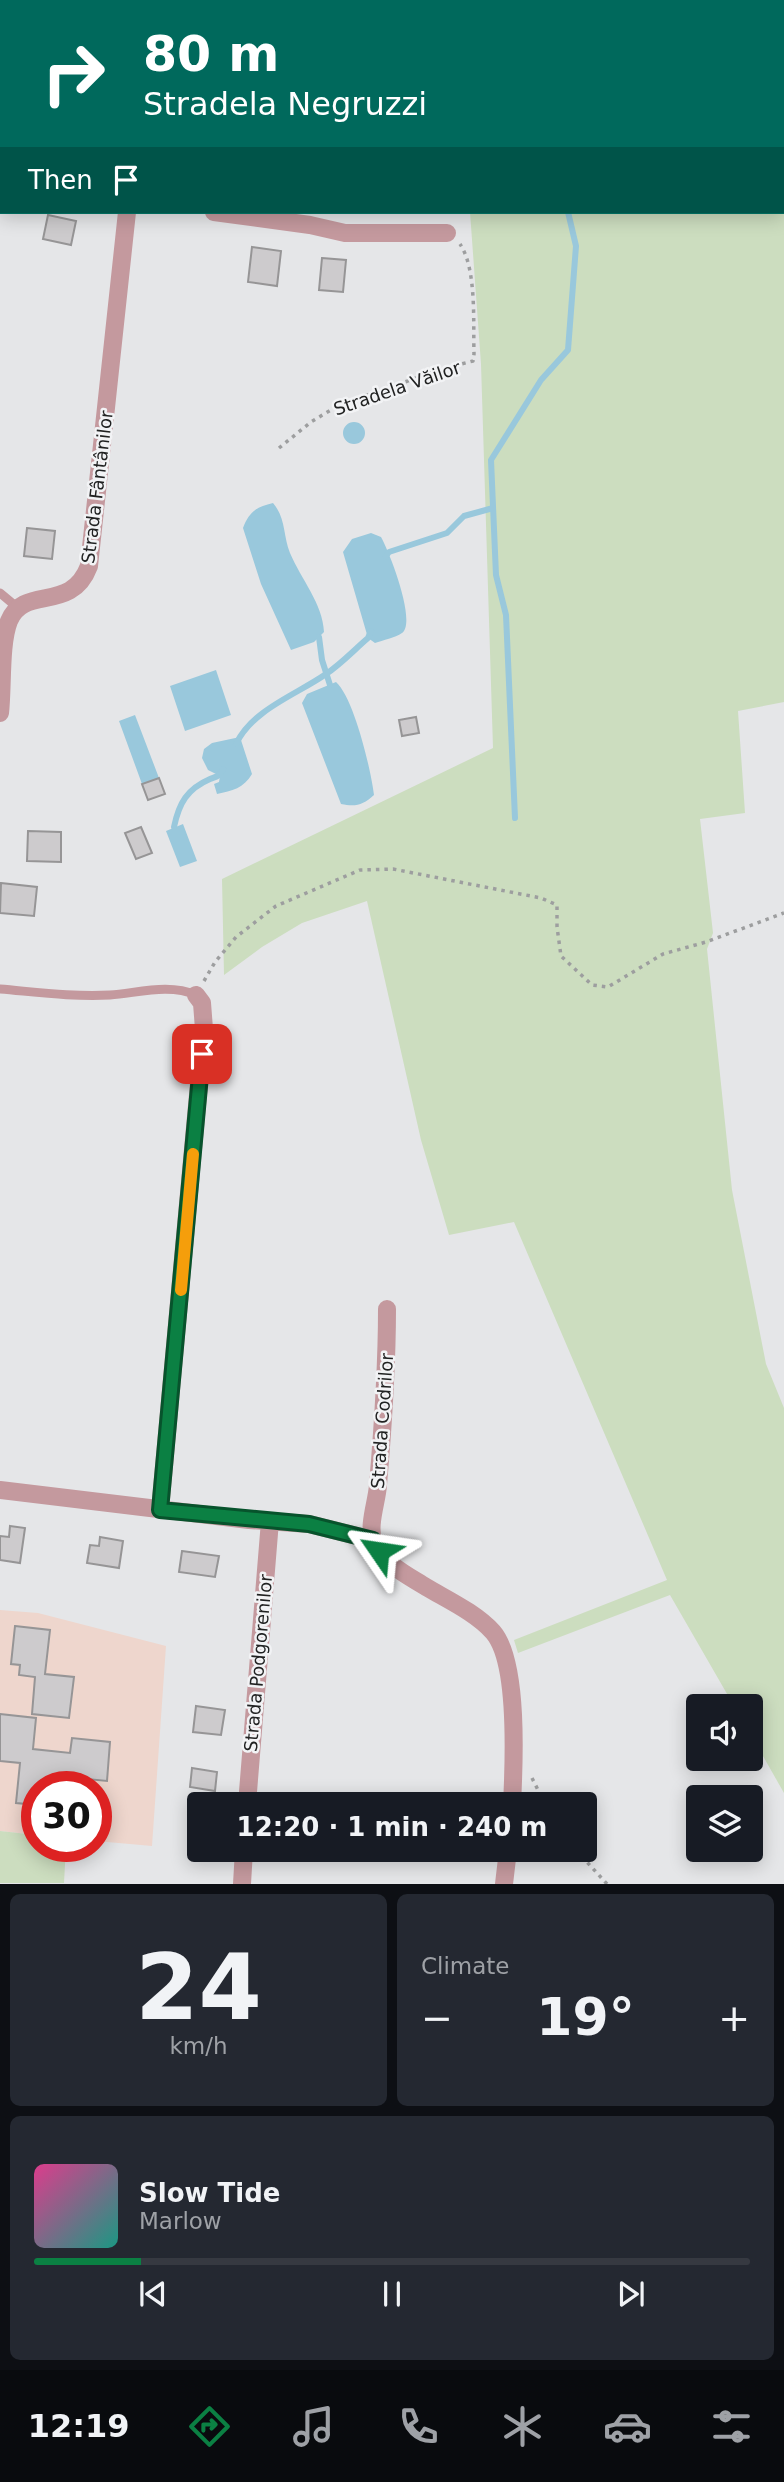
<!DOCTYPE html>
<meta charset="utf-8">
<style>
:root{--surface:#171b24;--page:#242831;--text:#f1f3f6;--muted:#9ea1a6;--line:#363941;--accent:#0b8043}
body{margin:0;font-family:"DejaVu Sans",sans-serif;background:var(--page);color:var(--text);height:100vh;display:flex;flex-direction:column;font-size:26px;white-space:nowrap}
*{box-sizing:border-box;margin:0}
p{font-size:23px;color:var(--muted)}
.icon{flex:none;width:38px;height:38px;fill:none;stroke:currentColor;stroke-width:2;stroke-linecap:round;stroke-linejoin:round}
.map{position:relative;height:1884px;overflow:hidden}
.drawer{display:flex;flex-direction:column;gap:10px;padding:10px;background:#0d0f14;flex:1}
.drawer>*{flex:none}
.hud{position:absolute;left:0px;top:0px;width:784px;height:214px;box-shadow:0 4px 18px #0003;background:#00695c;color:#fff;overflow:hidden}
.buttons{position:absolute;left:686px;top:1694px;display:grid;gap:14px}
.buttons a{display:grid;place-items:center;width:77px;height:77px;border-radius:7px;background:var(--surface);box-shadow:0 4px 18px #0003;font-size:35px}
.speed{position:absolute;left:21px;top:1771px;display:flex;gap:14px;font-size:35px;font-weight:700;text-align:center}
.speed>*{display:grid;place-content:center;width:91px;height:91px;border-radius:50%;background:var(--surface);box-shadow:0 4px 18px #0003;line-height:1}
.speed .limit{border:10px solid #d22;background:#fff;color:#111}
.pin{position:absolute;display:grid;place-items:center;width:60px;height:60px;color:#fff;margin:-30px;border-radius:14px;box-shadow:0 4px 10px #0006}
.me{position:absolute;width:77px;margin:-38px;rotate:302deg;stroke-linejoin:round;filter:drop-shadow(0 0 5px #0008)}
.turn{display:flex;align-items:center;gap:24px;height:147px;padding:0 28px;font-size:32px}
.turn .icon{width:91px;height:91px;stroke-width:2.5}
.turn b{display:block;font-size:49px;line-height:60px}
.then{display:flex;align-items:center;height:66px;padding:0 28px;background:#0003;gap:14px;font-size:26px}
.big{font-size:52px;font-weight:700;line-height:1.1}
.drawer .widget{flex:1;display:flex;flex-direction:column;justify-content:center;gap:10px;min-width:0;padding:0 24px;border-radius:10px;background:var(--page)}
.drawer .dial{align-items:center;gap:0}
.dial b{font-size:91px;line-height:1}
.song{display:flex;align-items:center;gap:21px}
.cover{width:84px;height:84px;border-radius:10px;background:linear-gradient(135deg,hsl(330 70% 55%),hsl(170 70% 35%))}
.played{height:7px;border-radius:4px;background:linear-gradient(90deg,var(--accent) 15%,var(--line) 15%)}
.keys{display:flex;justify-content:space-around;direction:ltr}
.heat{display:flex;justify-content:space-between;align-items:center;font-size:38px;direction:ltr}
.drawer .tiles{flex:1;display:grid;gap:10px;grid-template-columns:1fr 1fr}
.widget:last-child{grid-column:span 2}
.trip{position:absolute;left:187px;top:1792px;width:410px;height:70px;border-radius:7px;background:var(--surface);box-shadow:0 4px 18px #0003;font-weight:700;line-height:70px;text-align:center}
.menu{display:flex;height:112px;justify-content:space-around;align-items:center;background:#090b0e;color:var(--muted)}
.menu .icon{width:49px;height:49px}
.menu .current{color:var(--accent)}
.menu b{font-size:32px;color:var(--text)}
.map>svg:first-child{display:block}
</style>
<div class="map">
<svg width="784" height="1884" viewBox="0 0 784 1884">
<rect width="100%" height="100%" fill="#e5e6e8"/>
<path fill="#eed6cd" d="M 0,1610 L 38,1613 L 166,1646 L 152,1846 L 96,1841 L 96,1787 L 37,1787 L 37,1835 L 0,1831 Z"/>
<path fill="#ccddbf" d="M 432,0 L 784,0 L 784,702 L 738,711 L 745,813 L 700,819 L 713,933 L 707,949 L 732,1190 L 766,1364 L 784,1408 L 784,1793 L 751,1735 L 751,1706 L 734,1706 L 670,1595 L 518,1653 L 514,1640 L 667,1580 L 514,1222 L 449,1235 L 421,1140 L 367,901 L 302,923 L 262,947 L 224,975 L 222,879 L 493,748 L 481,364 L 470,212 L 782,212 L 782,2 L 432,2 Z
M 0,1831 L 37,1835 L 37,1846 L 66,1846 L 64,1883 L 0,1883 Z"/>
<path fill="#99c8dc" d="M343 433a11 11 0 1 1 22 0a11 11 0 1 1-22 0Z
M 273,503 C 286,518 283,536 290,553 C 301,579 323,604 324,632 L 314,642 L 291,650 L 261,584 L 243,528 C 249,512 256,507 273,503 Z
M 371,533 L 381,537 C 389,551 417,622 402,633 C 395,638 383,640 375,643 L 368,638 L 343,552 L 352,539 Z
M 216,670 L 231,715 L 185,731 L 170,686 Z
M 336,682 C 354,698 371,770 374,795 C 363,805 356,807 341,804 L 302,703 L 307,694 Z
M 135,715 L 159,778 L 142,784 L 119,721 Z
M 240,737 L 252,774 C 244,788 232,791 217,794 L 214,784 L 219,782 L 220,776 L 208,770 L 202,758 L 204,749 L 212,743 Z
M 183,824 L 197,861 L 180,867 L 166,831 Z"/>
<g fill="none" stroke-linecap="round" stroke-linejoin="round">
<path stroke="#99c8dc" stroke-width="6" d="M 451,0 L 451,2
M 386,556 L 389,552 L 447,533 L 464,516 L 493,508
M 319,637 L 322,660 L 330,685
M 236,744 C 253,709 296,695 326,674 C 341,664 354,650 368,638 L 371,631
M 515,818 L 506,615 L 496,575 L 491,460 L 541,380 L 568,350 L 576,246 L 568,212
M 174,827 C 179,803 187,789 210,779 C 218,776 220,776 223,769"/>
</g>
<path fill="#cdcbcd" stroke="#969596" stroke-width="2" d="M 48,215 L 76,221 L 71,245 L 43,239 Z
M 252,247 L 281,251 L 277,286 L 248,282 Z
M 322,258 L 346,260 L 343,292 L 319,290 Z
M 27,528 L 55,531 L 52,559 L 24,556 Z
M 416,717 L 419,733 L 402,736 L 399,720 Z
M 159,778 L 165,794 L 148,800 L 142,784 Z
M 141,827 L 152,853 L 136,859 L 125,833 Z
M 28,831 L 61,832 L 61,862 L 27,861 Z
M 1,883 L 37,887 L 34,916 L 0,913 Z
M 10,1526 L 25,1528 L 20,1563 L 0,1560 L 0,1536 L 9,1537 Z
M 100,1537 L 123,1541 L 119,1568 L 87,1563 L 90,1545 L 99,1546 Z
M 182,1551 L 219,1556 L 215,1577 L 179,1572 Z
M 15,1626 L 50,1630 L 45,1674 L 74,1677 L 69,1718 L 32,1714 L 35,1677 L 19,1675 L 20,1665 L 11,1664 Z
M 196,1706 L 225,1710 L 221,1735 L 193,1732 Z
M 0,1714 L 36,1718 L 33,1749 L 70,1753 L 72,1738 L 110,1742 L 107,1781 L 57,1776 L 56,1787 L 37,1787 L 37,1805 L 16,1803 L 20,1763 L 0,1761 Z
M 192,1768 L 217,1772 L 215,1791 L 190,1787 Z"/>
<g fill="none" stroke-linecap="round" stroke-linejoin="round">
<path stroke="#9d9e9f" stroke-width="3.5" stroke-dasharray="3.5 5" stroke-linecap="butt" d="M 421,0 L 422,2
M 279,448 L 311,422 L 339,405 L 442,369 L 473,361 L 474,354 C 473,324 477,269 460,244
M 204,981 L 215,962 L 236,937 L 276,906 L 360,870 L 393,869 L 541,898 L 557,905 L 557,927 L 561,956 L 592,985 L 608,987 L 663,954 L 706,942 L 784,913
M 532,1778 L 545,1804
M 576,1850 L 607,1884"/>
<path stroke="#c4999e" stroke-width="9" d="M 0,172 L 2,172
M 0,593 L 18,608
M 0,989 C 36,992 73,997 110,995 C 138,993 169,983 196,995"/>
<path stroke="#c4999e" stroke-width="18" d="M 156,2 L 156,0
M 214,212 L 310,225 L 345,233 L 447,233
M 0,713 C 3,687 0,644 9,621 C 24,584 71,614 89,566 L 127,212
M 387,1309 C 387,1368 383,1426 378,1485 C 377,1502 367,1526 374,1543 C 384,1564 407,1575 426,1587 C 448,1600 476,1613 493,1632 C 519,1662 514,1765 512,1804
M 0,1490 L 249,1520 L 309,1524 L 373,1540
M 160,1510 L 204,1029 L 202,1003 L 196,995
M 247,1804 L 270,1521
M 242,1884 L 244,1850
M 504,1884 L 508,1850"/>
</g>
<g fill="none" stroke-linecap="round" stroke-linejoin="round">
<g stroke="#07532c" stroke-width="18">
<path id="route" d="M 202,1054 L 160,1510 L 309,1524 L 373,1540 L 379,1551"/>
</g>
<use href="#route" stroke="#0b8043" stroke-width="12"/>
<path stroke="#f59e0b" stroke-width="12" d="M 181,1290 L 193,1154"/>
</g>
<g text-anchor="middle" dominant-baseline="central" stroke-width="5" stroke-linejoin="round" paint-order="stroke">
<g font-size="18" fill="#212222" stroke="#f2f3f5">
<text transform="translate(397 388) rotate(-19)">Stradela Văilor</text>
<text transform="translate(97 487) rotate(-83)">Strada Fântânilor</text>
<text transform="translate(382 1421) rotate(-86)">Strada Codrilor</text>
<text transform="translate(258 1663) rotate(-85)">Strada Podgorenilor</text>
</g>
</g>
</svg>
<div class="buttons">
<a><svg class="icon" aria-label="sound" viewBox="0 0 24 24"><path d="M4 9h4l5-4v14l-5-4H4zM17 9q2 3 0 6"/></svg></a>
<a><svg class="icon" aria-label="layers" viewBox="0 0 24 24"><path d="M12 4l9 5-9 5-9-5zM3 14l9 5 9-5"/></svg></a>
</div>
<div class="speed"><div class="limit">30</div></div>
<div class="pin" style="left:202px;top:1054px;background:#d93025"><svg class="icon" aria-label="arrive" viewBox="0 0 24 24"><path d="M6 21V4h12l-3 4 3 4H6"/></svg></div>
<svg class="me" style="left:379px;top:1551px" viewBox="-20 -20 40 40"><path d="M0-17L14 15 0 8-14 15z" fill="#0b8043" stroke="#fff" stroke-width="4"/></svg>
<div class="trip">12:20 · 1 min · 240 m</div>
<div class="hud">
<div class="turn"><svg class="icon" aria-label="right" viewBox="0 0 24 24"><path d="M7 20v-9h11M14 6l5 5-5 5"/></svg><div><b>80 m</b>Stradela Negruzzi</div></div>
<div class="then">Then<svg class="icon" aria-label="arrive" viewBox="0 0 24 24"><path d="M6 21V4h12l-3 4 3 4H6"/></svg></div>
</div>
</div>
<section class="drawer">
<div class="tiles">
<div class="widget dial"><b>24</b><p>km/h</p></div>
<div class="widget"><p>Climate</p>
<div class="heat"><a>−</a><b class="big">19°</b><a>+</a></div>
</div>
<div class="widget">
<div class="song"><i class="cover"></i><div><b>Slow Tide</b><p>Marlow</p></div></div>
<div class="played"></div>
<div class="keys"><svg class="icon" aria-label="previous" viewBox="0 0 24 24"><path d="M18 5L8 12l10 7zM5 5v14"/></svg><svg class="icon" aria-label="pause" viewBox="0 0 24 24"><path d="M8 5v14M16 5v14"/></svg><svg class="icon" aria-label="next" viewBox="0 0 24 24"><path d="M6 5l10 7-10 7zM19 5v14"/></svg></div>
</div>
</div>
</section>
<nav class="menu">
<b>12:19</b>
<svg class="icon current" aria-label="directions" viewBox="0 0 24 24"><path d="M12 3l9 9-9 9-9-9zM9 14v-3h6M13 9l2 2-2 2"/></svg>
<svg class="icon" aria-label="music" viewBox="0 0 24 24"><path d="M9 18V5l10-2v13"/><circle cx="6" cy="18" r="3"/><circle cx="16" cy="16" r="3"/></svg>
<svg class="icon" aria-label="phone" viewBox="0 0 24 24"><path d="M5 4h4l2 5-3 2q2 4 5 5l2-3 5 2v4C11 20 4 13 5 4z"/></svg>
<svg class="icon" aria-label="climate" viewBox="0 0 24 24"><path d="M12 3v18M4 7l16 10M4 17L20 7"/></svg>
<svg class="icon" aria-label="car" viewBox="0 0 24 24"><path d="M5 17H2v-5l4-1 3-4h7l3 4 3 1v5h-3M9 17h6M6 11h13"/><circle cx="7" cy="17" r="2"/><circle cx="17" cy="17" r="2"/></svg>
<svg class="icon" aria-label="filters" viewBox="0 0 24 24"><path d="M4 7h16M4 17h16"/><circle cx="9" cy="7" r="2"/><circle cx="15" cy="17" r="2"/></svg>
</nav>
